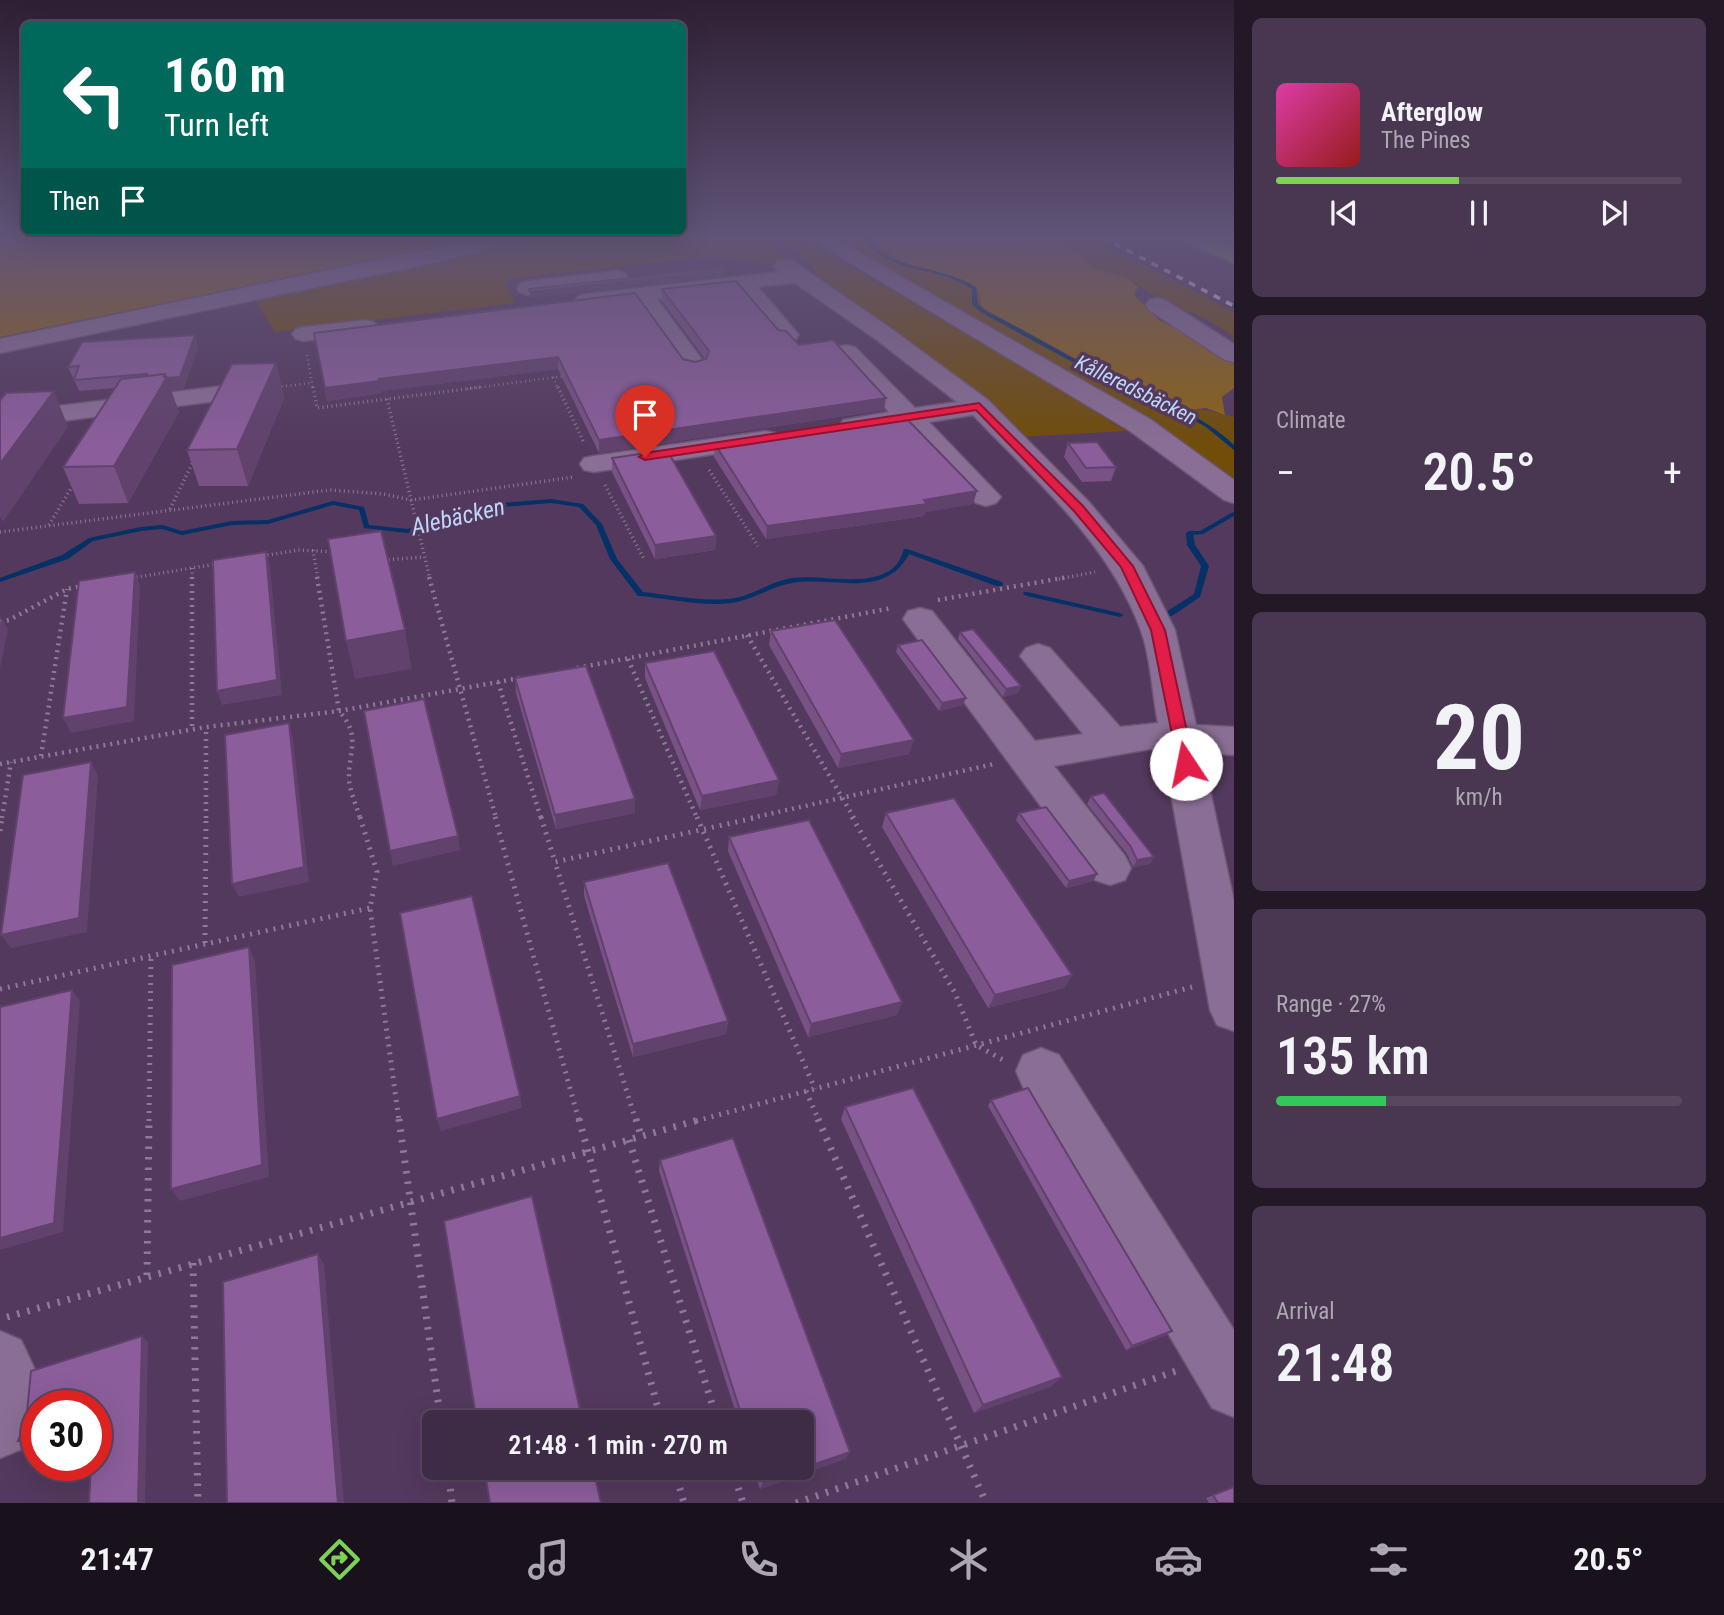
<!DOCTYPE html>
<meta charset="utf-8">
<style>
:root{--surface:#3e2b46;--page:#493751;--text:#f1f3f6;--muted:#ada7b3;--line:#57475f;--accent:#7dd154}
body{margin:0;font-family:"Roboto Condensed",sans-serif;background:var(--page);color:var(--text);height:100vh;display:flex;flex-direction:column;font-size:26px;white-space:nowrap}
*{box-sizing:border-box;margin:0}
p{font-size:23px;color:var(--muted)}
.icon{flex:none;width:38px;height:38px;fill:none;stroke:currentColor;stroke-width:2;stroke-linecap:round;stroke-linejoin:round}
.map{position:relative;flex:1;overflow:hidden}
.details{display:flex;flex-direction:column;gap:18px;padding:18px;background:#221826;width:490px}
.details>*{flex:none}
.top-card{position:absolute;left:21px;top:21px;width:665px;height:214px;border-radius:10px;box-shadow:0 7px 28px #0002,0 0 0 2px var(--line);background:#00695c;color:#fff;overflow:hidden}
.speed{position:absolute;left:21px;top:1390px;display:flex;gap:14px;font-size:35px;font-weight:700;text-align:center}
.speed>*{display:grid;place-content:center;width:91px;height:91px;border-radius:50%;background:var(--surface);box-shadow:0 7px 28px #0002,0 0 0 2px var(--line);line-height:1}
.speed .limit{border:10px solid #d22;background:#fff;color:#111}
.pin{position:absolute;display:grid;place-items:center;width:60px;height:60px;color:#fff;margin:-72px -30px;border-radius:50% 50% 50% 0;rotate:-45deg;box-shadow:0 0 7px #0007}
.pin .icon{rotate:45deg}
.me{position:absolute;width:77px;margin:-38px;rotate:349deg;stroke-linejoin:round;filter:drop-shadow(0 0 5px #0008)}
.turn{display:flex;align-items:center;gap:24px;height:147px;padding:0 28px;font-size:32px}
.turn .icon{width:91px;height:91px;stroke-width:2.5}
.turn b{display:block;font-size:49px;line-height:60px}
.then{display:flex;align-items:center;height:66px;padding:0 28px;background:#0003;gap:14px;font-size:26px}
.big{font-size:52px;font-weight:600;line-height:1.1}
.details .card{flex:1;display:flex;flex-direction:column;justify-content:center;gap:10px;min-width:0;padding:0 24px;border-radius:10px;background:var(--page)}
.details .dial{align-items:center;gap:0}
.dial b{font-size:91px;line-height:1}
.song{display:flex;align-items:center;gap:21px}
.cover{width:84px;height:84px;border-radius:10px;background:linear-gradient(135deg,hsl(320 70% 55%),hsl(0 70% 35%))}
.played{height:7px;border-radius:4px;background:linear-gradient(90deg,var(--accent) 45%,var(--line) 45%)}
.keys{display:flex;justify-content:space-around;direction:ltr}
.heat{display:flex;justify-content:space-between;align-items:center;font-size:38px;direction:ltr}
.charge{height:10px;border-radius:5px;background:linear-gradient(90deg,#34c759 27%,var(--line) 0)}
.trip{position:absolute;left:422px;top:1410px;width:392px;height:70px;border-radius:10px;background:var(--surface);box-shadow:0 7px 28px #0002,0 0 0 2px var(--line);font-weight:600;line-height:70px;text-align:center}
.tabs{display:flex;height:112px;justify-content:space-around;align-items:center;background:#19111c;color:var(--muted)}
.tabs .icon{width:49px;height:49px}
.tabs .selected{color:var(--accent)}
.tabs b{font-size:32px;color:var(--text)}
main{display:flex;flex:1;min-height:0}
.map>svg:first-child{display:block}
</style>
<main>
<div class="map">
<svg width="1234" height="1503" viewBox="0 0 1234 1503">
<rect width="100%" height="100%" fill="#53395d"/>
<path fill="#714d08" d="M 539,237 L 756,237 L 792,260 L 766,264 L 711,256 L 510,279 L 506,286 L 515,303 L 275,332 L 256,301 Z
M 767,237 L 800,237 L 1009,359 L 1126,431 L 1019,437 L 904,342 L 890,325 L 863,314 L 817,280 C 814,258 785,248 767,237 Z
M 827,237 L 880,237 L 878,240 C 905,282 941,261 978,289 L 981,305 L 988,311 C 1041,337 1091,373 1145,396 C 1177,409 1203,407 1234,417 L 1234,484 Z
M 1037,237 L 1089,237 L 1234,312 L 1234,341 L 1232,335 L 1201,316 L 1167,304 L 1127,278 L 1091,267 L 1085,258 L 1050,241 Z"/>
<path fill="#8e6312" d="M 0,237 L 480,237 L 0,337 Z
M 880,237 L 1037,237 L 1064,246 L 1085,258 L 1091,267 L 1127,278 L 1138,287 L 1134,295 L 1159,320 L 1203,342 L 1234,364 L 1234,388 L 1222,397 L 1225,415 L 1206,408 L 1188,410 L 1143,395 L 988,311 L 981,305 L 978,289 C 941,261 906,283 878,239 Z"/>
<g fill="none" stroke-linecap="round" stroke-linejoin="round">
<path fill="#053167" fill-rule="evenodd" d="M 861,237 L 866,237 C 874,246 882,253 892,258 C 909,266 928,268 945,274 C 956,277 966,281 976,287 L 978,304 L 986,311 C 1031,333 1074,361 1120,383 C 1161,403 1200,412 1234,445 L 1234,450 L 1206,427 L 1192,419 L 1115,385 L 982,313 L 972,305 L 972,289 C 961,283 952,278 941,275 C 923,270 903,268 887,259 C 876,254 869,246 861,237 Z
M 551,499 L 583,504 L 602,524 L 617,559 L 643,592 C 673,595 705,603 735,598 C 755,594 772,581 792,578 C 821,574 875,590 897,564 C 900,560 902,554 904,549 L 907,549 L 1002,582 L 1003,584 L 1002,586 L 996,586 L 909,554 C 885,600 833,576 792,583 C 773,586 756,598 737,602 C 706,608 672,599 641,596 L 638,596 L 610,559 L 596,525 L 579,507 L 551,503 L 490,508 L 407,533 L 364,528 L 359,510 L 333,505 L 268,524 L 232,525 L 182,535 L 162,529 L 141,531 L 93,541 L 68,559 L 0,582 L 0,578 L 62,555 L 89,538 L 141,527 L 162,525 L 182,531 L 232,521 L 268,520 L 333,501 L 364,507 L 369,525 L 407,529 L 489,504 Z
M 1234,512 L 1234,516 L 1203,534 L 1193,535 L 1195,545 L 1209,566 L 1200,597 L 1172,616 L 1166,616 L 1165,614 L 1166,612 L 1194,594 L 1201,566 L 1187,545 L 1186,533 L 1189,531 L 1200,531 L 1231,513 Z
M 1024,592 L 1027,592 L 1120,613 L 1124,615 L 1120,617 L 1027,596 L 1023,594 Z"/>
<g stroke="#6b5672" stroke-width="3">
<path id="minor" d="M 486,237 L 522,237 L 519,241 L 437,262 L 0,353 L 0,339 Z
M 807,237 L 832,237 L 1150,419 L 1234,480 L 1234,503 L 1224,500 L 1130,431 Z
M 785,260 L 793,261 L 893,330 L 988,400 L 1089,502 L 1143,566 L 1175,630 L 1196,725 L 1234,727 L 1234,755 L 1202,753 L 1234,901 L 1234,1031 L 1217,1025 L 1210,1010 L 1163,750 L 1150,749 L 1054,766 L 1125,856 L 1131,868 L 1125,880 L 1110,885 L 1095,880 L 903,619 L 908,611 L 920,608 L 932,611 L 1035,741 L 1083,734 L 1020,656 L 1026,648 L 1038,644 L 1050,648 L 1120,727 L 1158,723 C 1152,693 1151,657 1140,628 C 1108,542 1035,480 973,415 L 929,422 L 1001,497 L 996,503 L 986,506 L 976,503 L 903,426 L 853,434 L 843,432 L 840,426 L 843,420 L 889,412 L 837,357 L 834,352 L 837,347 L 846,345 L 855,347 L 915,408 L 957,402 L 877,340 L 795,283 L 758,287 L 799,335 L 795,340 L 779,340 L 736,290 L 657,299 L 706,365 L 703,370 L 694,372 L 685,370 L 636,302 L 586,308 L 578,306 L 575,301 L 578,296 L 586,294 L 779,272 L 774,266 L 777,261 Z
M 617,271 L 625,273 L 628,278 L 625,283 L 528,295 L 520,293 L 517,288 L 520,283 L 528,281 Z
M 1157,298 L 1165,300 L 1234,344 L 1234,362 L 1225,360 L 1149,310 L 1146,305 L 1149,300 Z
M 366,320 L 374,322 L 378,327 L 374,332 L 304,341 L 296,339 L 292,334 L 296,329 L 304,327 Z
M 223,386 L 232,389 L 236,394 L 232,399 L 0,429 L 0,413 Z
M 765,431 L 775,433 L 779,439 L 775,445 L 594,472 L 584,470 L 580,464 L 584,458 L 594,456 Z
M 1041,1048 L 1059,1055 L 1234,1330 L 1234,1417 L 1212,1408 L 1023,1087 L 1016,1071 L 1023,1055 Z
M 0,1331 L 21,1340 L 36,1372 L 31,1427 L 22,1449 L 0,1458 Z"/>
</g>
<g stroke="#6b5672" stroke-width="3">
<path id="highway" d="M 1179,237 L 1207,237 L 1234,249 L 1234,263 L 1182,241 Z"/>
</g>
<path stroke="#8e7a96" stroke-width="2.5" stroke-dasharray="1 3.5" stroke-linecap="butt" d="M 764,237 L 777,246
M 307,355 L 313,389
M 553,377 L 558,389
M 277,387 L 311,383
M 467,389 L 565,376"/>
<path stroke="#8e7a96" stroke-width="3.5" stroke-dasharray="1 3.5" stroke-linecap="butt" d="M 313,387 L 317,408 L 481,387
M 558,387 L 584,443
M 387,399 L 430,579
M 709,470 L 758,546
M 605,485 L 644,559
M 170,509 L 194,460
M 49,525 L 73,485
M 0,532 L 330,490 L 384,494 L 411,500 L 574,477
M 313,550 L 318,579
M 263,556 L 298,550 L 334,552
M 384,560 L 424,557
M 192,568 L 192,579
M 132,578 L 216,564
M 1059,579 L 1095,572"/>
<path stroke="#8e7a96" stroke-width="4.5" stroke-dasharray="2 5" stroke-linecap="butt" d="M 192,577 L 192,730
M 317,577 L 339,711 C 362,737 348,751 349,780 C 350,792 357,807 360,818
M 429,577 L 496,818
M 132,578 L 139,577
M 938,600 L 1068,577
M 0,622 L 9,620 L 67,589 L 82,586
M 747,635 L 854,818
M 628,659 L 697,818
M 577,668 L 892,608
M 498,682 L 541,818
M 41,756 L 67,589
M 0,764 L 206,727 L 339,711 L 520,678
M 2,818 L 11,762
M 206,818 L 206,727
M 751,818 L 994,764"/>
<path stroke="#8e7a96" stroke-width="5" stroke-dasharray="2 6" stroke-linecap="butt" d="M 360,817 L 377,872 L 370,908 L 399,1121
M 495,817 L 579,1121
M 541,817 L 555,862
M 697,817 L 815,1089
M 852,817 L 955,993 L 976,1045 L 1005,1061
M 0,831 L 2,817
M 205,943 L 206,817
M 0,989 L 370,908
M 806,1091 L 819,1121
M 149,1121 L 151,956
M 636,1121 L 555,862 L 759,817
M 696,1121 L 1192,987"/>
<path stroke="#8e7a96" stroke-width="7" stroke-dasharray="2.5 8" stroke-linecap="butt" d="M 399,1119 L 441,1423
M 579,1119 L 662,1423
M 636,1119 L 641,1136
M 818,1119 L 986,1503
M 629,1140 L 718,1423
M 193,1263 L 198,1503
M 147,1275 L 149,1119
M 7,1317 L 702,1119
M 448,1468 L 452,1503
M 674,1468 L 684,1503
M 732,1468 L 743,1503
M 796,1503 L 1176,1371"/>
<use href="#minor" fill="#8b6e95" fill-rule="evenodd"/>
<use href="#highway" fill="#6d9c5a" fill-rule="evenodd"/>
<path stroke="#e6dbeb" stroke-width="3.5" stroke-dasharray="7 7" stroke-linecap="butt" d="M 1102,237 L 1234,306"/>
</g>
<path fill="#785185" d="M 662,289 L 778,330 L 884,410 L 599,453 L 558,369 L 381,391 L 382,393 L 327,401 L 314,333 L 683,359 L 695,362 L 705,359 L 662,301 Z
M 198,347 L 184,388 L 171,390 L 179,412 L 128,503 L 79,504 L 63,467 L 115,388 L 79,391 L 74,380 L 75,378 L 73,378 L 68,367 Z
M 276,363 L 284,398 L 248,486 L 199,486 L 187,450 Z
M 1068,443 L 1116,467 L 1111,481 L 1082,482 L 1064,457 Z
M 715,444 L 973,504 L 925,512 L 924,516 L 766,539 L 714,457 Z
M 612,458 L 716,536 L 715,550 L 655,559 L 612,472 Z
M 771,631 L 909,754 L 838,768 L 769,645 Z
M 960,632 L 1021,686 L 1018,693 L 1003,697 L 958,639 Z
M 898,645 L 963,705 L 939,711 L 896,652 Z
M 645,663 L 779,780 L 776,795 L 700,810 L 645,678 Z
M 515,678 L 635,813 L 556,829 L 516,693 Z
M 1091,796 L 1154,857 L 1150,864 L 1133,867 L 1127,854 L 1087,804 Z
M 886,813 L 1072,975 L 1064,988 L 988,1008 L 882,827 Z
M 1019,813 L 1097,874 L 1093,881 L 1066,888 L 1016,820 Z
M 729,837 L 902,1002 L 897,1015 L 808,1037 L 728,851 Z
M 584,882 L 728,1021 L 726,1034 L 633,1057 L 584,896 Z
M 991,1100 L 1166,1335 L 1126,1350 L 988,1106 Z
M 845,1107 L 1052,1386 L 974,1413 L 841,1119 Z
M 660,1160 L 850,1452 L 845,1459 L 760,1489 L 753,1468 L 802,1468 L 802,1423 L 739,1423 L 659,1171 Z
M 1234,1487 L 1234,1503 L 1209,1503 L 1206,1498 Z"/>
<path fill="#61426c" d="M 725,270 L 725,276 L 530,298 L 530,292 Z
M 195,335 L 198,347 L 184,388 L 171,390 L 179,412 L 128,503 L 114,466 L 165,374 Z
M 558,357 L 558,369 L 381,391 L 382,393 L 327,401 L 325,388 L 379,379 Z
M 276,363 L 284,398 L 248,486 L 237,449 Z
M 54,391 L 68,427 L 3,522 L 0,516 L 0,464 Z
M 886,398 L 884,410 L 599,453 L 599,440 Z
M 977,491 L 973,504 L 925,512 L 924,516 L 766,539 L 767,526 Z
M 716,536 L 715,550 L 655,559 L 655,545 Z
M 266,552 L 270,566 L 282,695 L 222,705 L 217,691 Z
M 135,572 L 140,586 L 134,721 L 71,733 L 63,718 Z
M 1,617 L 8,629 L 0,669 L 0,624 Z
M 405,630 L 412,669 L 355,679 L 346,641 Z
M 1021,686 L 1018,693 L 1003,697 L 1006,689 Z
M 966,698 L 963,705 L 939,711 L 942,703 Z
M 289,723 L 293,738 L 309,882 L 239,897 L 232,884 Z
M 914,740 L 909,754 L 838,768 L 841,754 Z
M 91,762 L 98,776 L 87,932 L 11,948 L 1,935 Z
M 779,780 L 776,795 L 700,810 L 702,796 Z
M 635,799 L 635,813 L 556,829 L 555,815 Z
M 458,836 L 460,850 L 393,866 L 390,851 Z
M 1154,857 L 1150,864 L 1133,867 L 1137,860 Z
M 1097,874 L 1093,881 L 1066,888 L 1069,881 Z
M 249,947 L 255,961 L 269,1177 L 180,1201 L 171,1189 Z
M 1072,975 L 1064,988 L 988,1008 L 995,995 Z
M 72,990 L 80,1001 L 63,1232 L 0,1250 L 0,1238 Z
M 902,1002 L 897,1015 L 808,1037 L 811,1024 Z
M 728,1021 L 726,1034 L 633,1057 L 633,1044 Z
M 520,1096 L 522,1108 L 441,1131 L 437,1119 Z
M 318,1254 L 324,1264 L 344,1503 L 338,1503 Z
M 1172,1331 L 1166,1335 L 1126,1350 L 1132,1346 Z
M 142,1336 L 148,1342 L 145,1503 L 138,1503 Z
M 1062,1377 L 1052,1386 L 974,1413 L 983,1405 Z
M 37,1435 L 37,1442 L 27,1445 L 18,1441 Z
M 850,1452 L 845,1459 L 760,1489 L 763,1482 Z"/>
<path fill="#8b5e9b" stroke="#61426c" stroke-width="2" d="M 723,268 L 725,270 L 530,292 L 529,289 Z
M 736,281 L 778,330 L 786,331 L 799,345 L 833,340 L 886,398 L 599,440 L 558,357 L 379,379 L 379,381 L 325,388 L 314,333 L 635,293 L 683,359 L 695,362 L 706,359 L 709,351 L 662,289 Z
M 195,335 L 180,377 L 167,378 L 167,377 L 166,377 L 165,374 L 146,376 L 147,374 L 74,380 L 79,366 L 68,367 L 82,342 Z
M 276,363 L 237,449 L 187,450 L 232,364 Z
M 165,374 L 164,377 L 167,377 L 114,466 L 63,467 L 121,379 Z
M 54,391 L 0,464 L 0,401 L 6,393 Z
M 904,416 L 977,491 L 924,500 L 927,504 L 767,526 L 715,444 Z
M 1097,442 L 1116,467 L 1086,468 L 1068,443 Z
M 667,450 L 716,536 L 655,545 L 612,458 Z
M 381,531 L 405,630 L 346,641 L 328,539 Z
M 266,552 L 277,680 L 217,691 L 213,560 Z
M 135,572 L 127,707 L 63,718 L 79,581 Z
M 835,620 L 914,740 L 841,754 L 771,631 Z
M 973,629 L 1021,686 L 1006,689 L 960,632 Z
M 922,640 L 966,698 L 942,703 L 898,645 Z
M 714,651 L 779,780 L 702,796 L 645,663 Z
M 586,666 L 635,799 L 555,815 L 515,678 Z
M 424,699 L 458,836 L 390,851 L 364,711 Z
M 289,723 L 304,867 L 232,884 L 225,735 Z
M 91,762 L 79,918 L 1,935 L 23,775 Z
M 1104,793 L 1154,857 L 1137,860 L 1131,847 L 1091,796 Z
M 954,798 L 1072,975 L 995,995 L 886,813 Z
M 1046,807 L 1097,874 L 1069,881 L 1019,813 Z
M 809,820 L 902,1002 L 811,1024 L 729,837 Z
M 668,863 L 728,1021 L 633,1044 L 584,882 Z
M 472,896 L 520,1096 L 437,1119 L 400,913 Z
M 249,947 L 262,1165 L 171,1189 L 172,965 Z
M 72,990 L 54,1223 L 0,1238 L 0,1007 Z
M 913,1088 L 1062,1377 L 983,1405 L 845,1107 Z
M 1028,1088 L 1172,1331 L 1132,1346 L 991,1100 Z
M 733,1138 L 850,1452 L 763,1482 L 759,1468 L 802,1468 L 802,1423 L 744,1423 L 660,1160 Z
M 532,1196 L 583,1423 L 477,1423 L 444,1221 Z
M 318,1254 L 338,1503 L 227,1503 L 223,1282 Z
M 142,1336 L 138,1503 L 89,1503 L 91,1465 L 96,1465 L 96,1405 L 37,1405 L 37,1435 L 18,1441 L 26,1423 L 31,1371 Z
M 484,1468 L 593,1468 L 601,1503 L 490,1503 Z
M 1234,1487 L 1234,1503 L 1218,1503 L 1213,1495 Z"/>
<linearGradient id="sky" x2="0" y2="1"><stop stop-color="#2e1f33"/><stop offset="0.53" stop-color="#605478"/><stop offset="1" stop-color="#605478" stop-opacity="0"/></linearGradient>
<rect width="1234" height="448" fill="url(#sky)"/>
<path fill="#e11d48" stroke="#92132f" stroke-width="2" d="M 979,403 L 1083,506 L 1133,566 L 1165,630 L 1194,764 L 1192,768 L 1180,768 L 1178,764 L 1151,630 L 1121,567 L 1074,511 L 976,410 L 645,460 L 639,457 L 645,453 Z"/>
<g text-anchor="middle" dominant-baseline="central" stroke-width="7" stroke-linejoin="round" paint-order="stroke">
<g font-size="21" font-style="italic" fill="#bed6f8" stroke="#53395d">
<text transform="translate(1136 390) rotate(26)">Kålleredsbäcken</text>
</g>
<g font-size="24" font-style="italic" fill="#bed6f8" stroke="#53395d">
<text transform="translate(458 517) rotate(-13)">Alebäcken</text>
</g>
</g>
</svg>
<div class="speed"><div class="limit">30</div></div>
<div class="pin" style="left:645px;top:457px;background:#d93025"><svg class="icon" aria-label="arrive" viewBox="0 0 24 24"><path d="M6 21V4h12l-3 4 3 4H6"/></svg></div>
<svg class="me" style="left:1186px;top:764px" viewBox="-20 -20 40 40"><circle r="19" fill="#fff"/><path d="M0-13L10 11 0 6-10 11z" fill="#e11d48"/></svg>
<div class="trip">21:48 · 1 min · 270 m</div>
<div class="top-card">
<div class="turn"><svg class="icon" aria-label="left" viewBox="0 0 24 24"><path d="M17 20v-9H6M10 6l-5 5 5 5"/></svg><div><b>160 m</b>Turn left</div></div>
<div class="then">Then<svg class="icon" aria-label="arrive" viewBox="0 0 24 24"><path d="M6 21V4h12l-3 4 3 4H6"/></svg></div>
</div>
</div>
<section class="details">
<div class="card">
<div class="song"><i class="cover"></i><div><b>Afterglow</b><p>The Pines</p></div></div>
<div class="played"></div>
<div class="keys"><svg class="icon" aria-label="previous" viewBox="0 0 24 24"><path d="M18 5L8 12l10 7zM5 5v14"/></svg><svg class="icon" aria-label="pause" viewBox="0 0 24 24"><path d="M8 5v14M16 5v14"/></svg><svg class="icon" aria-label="next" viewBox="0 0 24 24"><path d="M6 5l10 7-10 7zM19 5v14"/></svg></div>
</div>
<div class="card"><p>Climate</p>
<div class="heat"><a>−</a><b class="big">20.5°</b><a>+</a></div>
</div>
<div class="card dial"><b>20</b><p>km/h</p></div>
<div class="card"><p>Range · 27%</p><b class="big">135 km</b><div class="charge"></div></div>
<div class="card"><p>Arrival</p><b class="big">21:48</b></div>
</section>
</main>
<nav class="tabs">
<b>21:47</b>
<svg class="icon selected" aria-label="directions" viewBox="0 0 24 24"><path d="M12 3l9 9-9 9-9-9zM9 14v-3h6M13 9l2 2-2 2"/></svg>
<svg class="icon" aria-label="music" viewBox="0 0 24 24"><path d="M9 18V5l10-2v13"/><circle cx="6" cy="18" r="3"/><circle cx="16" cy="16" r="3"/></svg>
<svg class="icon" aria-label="phone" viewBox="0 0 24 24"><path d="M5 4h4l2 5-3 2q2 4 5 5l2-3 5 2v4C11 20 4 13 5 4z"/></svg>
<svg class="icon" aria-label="climate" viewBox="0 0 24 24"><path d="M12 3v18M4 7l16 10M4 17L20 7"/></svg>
<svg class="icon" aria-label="car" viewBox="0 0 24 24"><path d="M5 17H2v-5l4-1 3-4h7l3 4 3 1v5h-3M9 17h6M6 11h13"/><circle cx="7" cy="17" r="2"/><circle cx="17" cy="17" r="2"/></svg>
<svg class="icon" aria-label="filters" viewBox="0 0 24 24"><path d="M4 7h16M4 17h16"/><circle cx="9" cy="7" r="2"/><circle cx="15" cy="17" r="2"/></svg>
<b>20.5°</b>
</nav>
